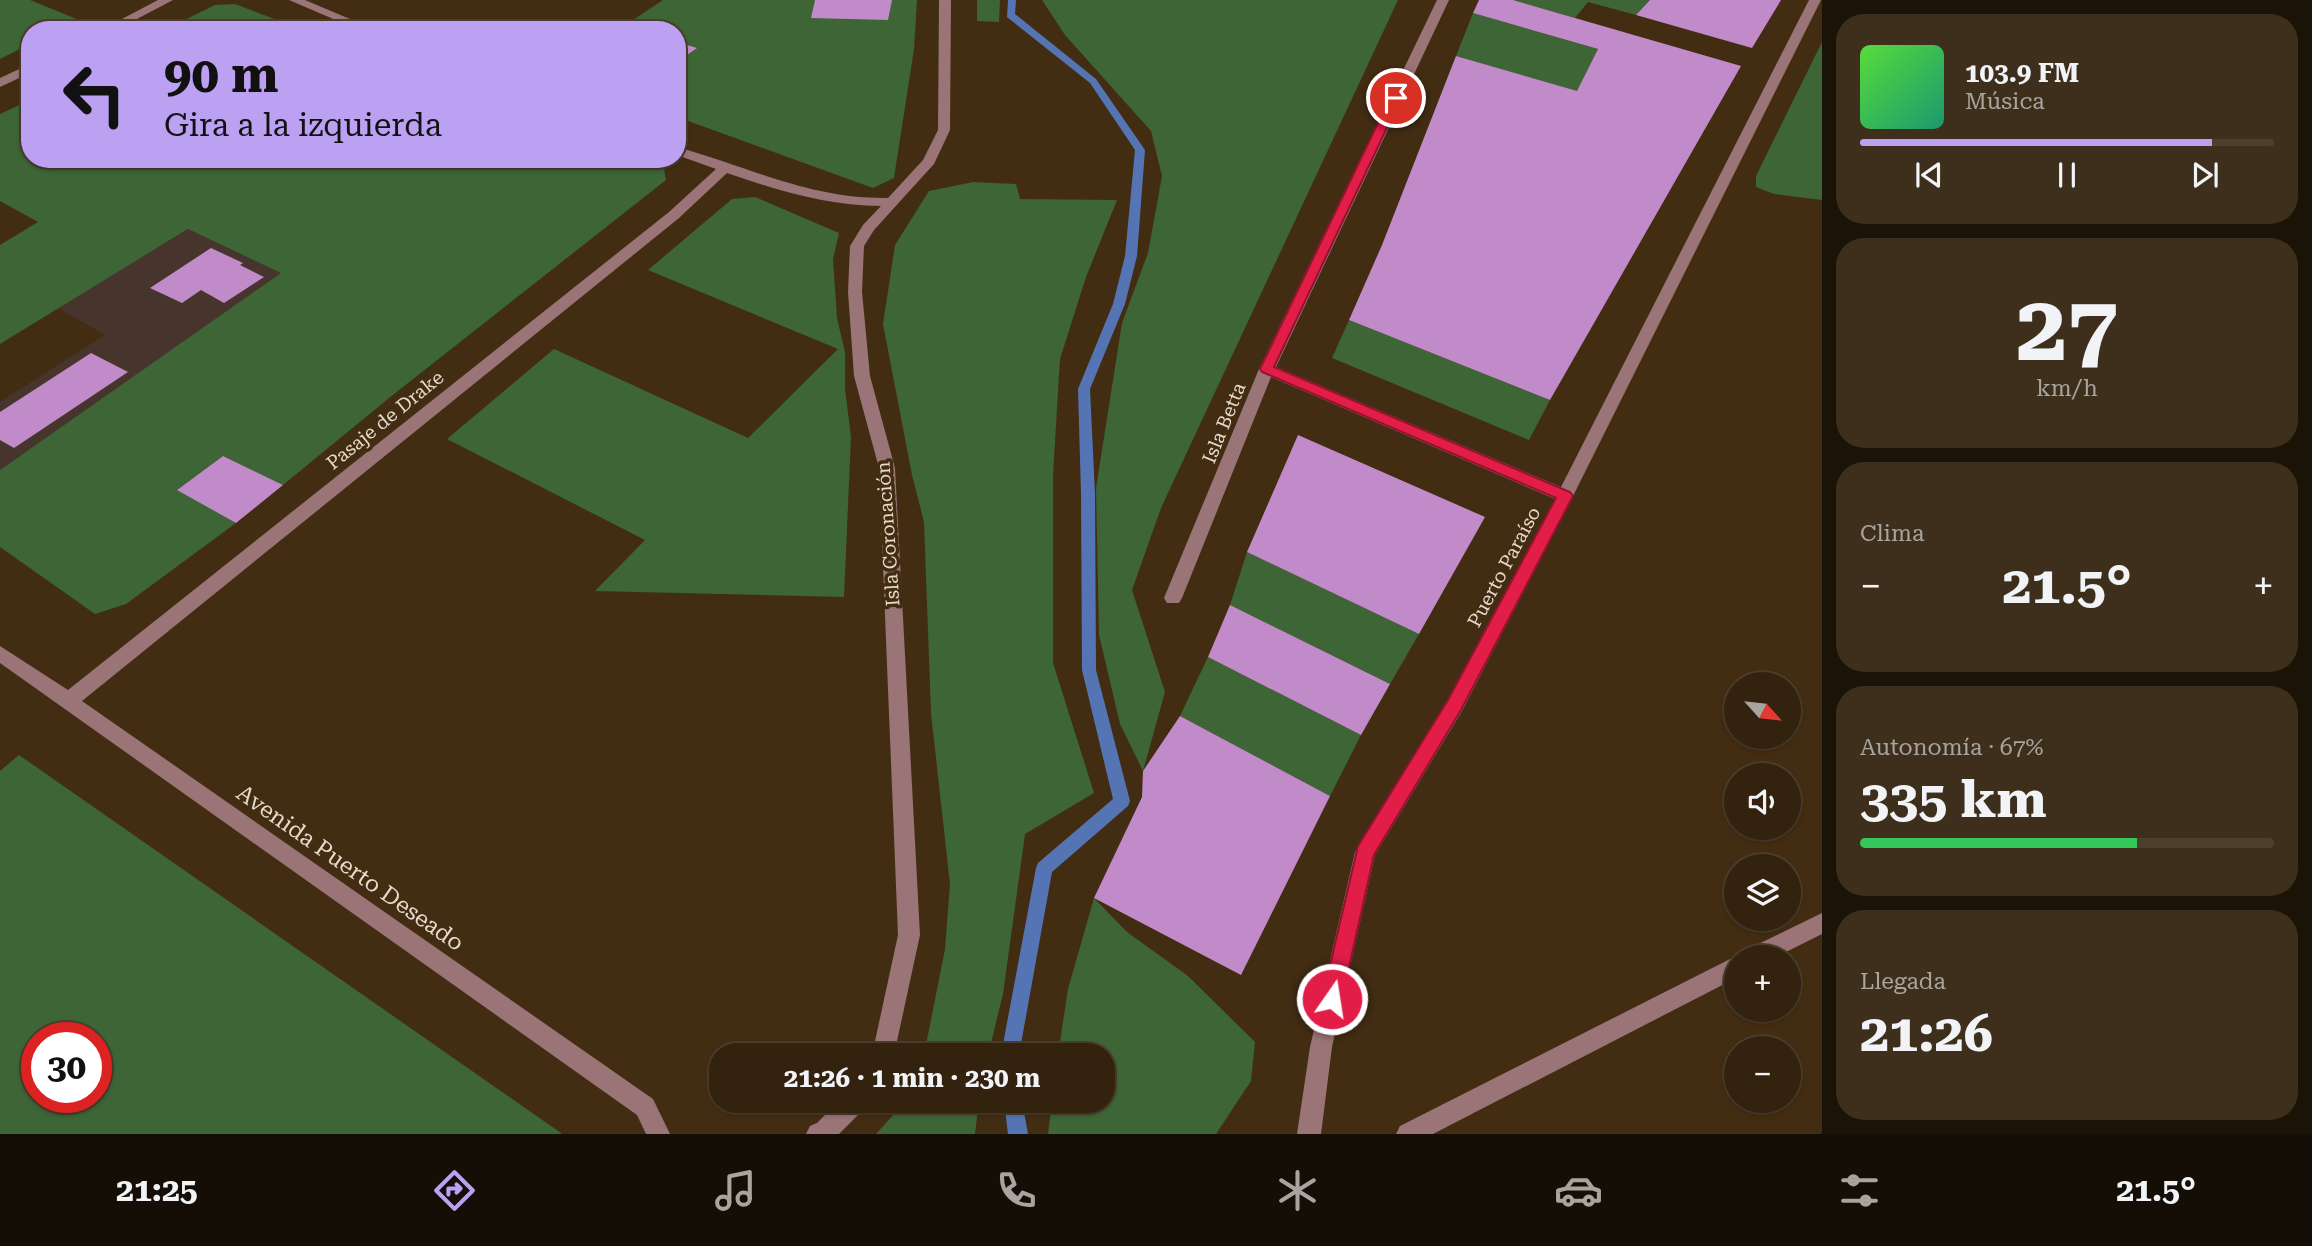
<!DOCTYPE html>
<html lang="es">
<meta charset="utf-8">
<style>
:root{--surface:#32220e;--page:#3d2f1c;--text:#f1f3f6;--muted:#a8a49e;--line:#4d3f2e;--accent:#bca0f2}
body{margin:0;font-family:"Roboto Serif",serif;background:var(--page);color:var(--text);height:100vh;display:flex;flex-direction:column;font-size:26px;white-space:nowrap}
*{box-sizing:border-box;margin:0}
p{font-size:23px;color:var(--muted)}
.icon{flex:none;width:38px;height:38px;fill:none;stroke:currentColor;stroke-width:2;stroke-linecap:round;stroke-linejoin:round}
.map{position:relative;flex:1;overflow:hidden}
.panel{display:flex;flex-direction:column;gap:14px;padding:14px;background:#1c1308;width:490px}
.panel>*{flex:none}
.banner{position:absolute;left:21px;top:21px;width:665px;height:147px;border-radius:28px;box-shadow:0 2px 5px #0004,0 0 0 2px var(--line);background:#bca0f2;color:#111;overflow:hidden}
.needle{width:46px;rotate:117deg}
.tools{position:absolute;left:1724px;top:672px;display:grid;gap:14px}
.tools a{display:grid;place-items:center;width:77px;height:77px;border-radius:50%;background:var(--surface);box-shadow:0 2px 5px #0004,0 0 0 2px var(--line);font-size:35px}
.speed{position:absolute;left:21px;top:1022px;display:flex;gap:14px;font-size:35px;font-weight:700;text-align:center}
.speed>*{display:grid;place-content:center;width:91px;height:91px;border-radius:50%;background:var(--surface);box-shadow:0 2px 5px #0004,0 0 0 2px var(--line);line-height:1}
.speed .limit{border:10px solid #d22;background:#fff;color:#111}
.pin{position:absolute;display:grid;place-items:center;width:60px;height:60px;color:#fff;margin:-30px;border:4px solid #fff;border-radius:50%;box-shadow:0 2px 7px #0007}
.me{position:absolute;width:77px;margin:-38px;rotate:13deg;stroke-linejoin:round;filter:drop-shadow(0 0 5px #0008)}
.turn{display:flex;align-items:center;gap:24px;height:147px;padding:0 28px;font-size:32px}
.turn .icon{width:91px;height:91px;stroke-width:2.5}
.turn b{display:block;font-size:49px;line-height:60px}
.big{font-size:52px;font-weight:700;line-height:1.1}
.panel .tile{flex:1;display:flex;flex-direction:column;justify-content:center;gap:10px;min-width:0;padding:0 24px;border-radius:28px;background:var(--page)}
.panel .dial{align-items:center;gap:0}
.dial b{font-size:91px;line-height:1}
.song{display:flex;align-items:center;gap:21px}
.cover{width:84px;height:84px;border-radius:10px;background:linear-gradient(135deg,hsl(110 70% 55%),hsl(160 70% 35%))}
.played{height:7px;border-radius:4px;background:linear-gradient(90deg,var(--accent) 85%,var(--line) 85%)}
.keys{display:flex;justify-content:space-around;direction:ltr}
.heat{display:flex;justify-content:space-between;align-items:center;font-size:38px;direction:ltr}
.charge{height:10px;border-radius:5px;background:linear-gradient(90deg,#34c759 67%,var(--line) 0)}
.trip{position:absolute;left:709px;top:1043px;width:406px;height:70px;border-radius:28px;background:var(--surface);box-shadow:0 2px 5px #0004,0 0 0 2px var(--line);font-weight:700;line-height:70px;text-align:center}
.tab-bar{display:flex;height:112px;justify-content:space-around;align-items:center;background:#140e06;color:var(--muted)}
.tab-bar .icon{width:49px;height:49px}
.tab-bar .active{color:var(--accent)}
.tab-bar b{font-size:32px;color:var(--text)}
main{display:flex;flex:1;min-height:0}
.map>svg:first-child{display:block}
</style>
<main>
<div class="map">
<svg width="1822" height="1134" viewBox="0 0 1822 1134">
<rect width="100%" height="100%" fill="#422d13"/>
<path fill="#47342d" d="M 189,229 L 282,273 L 0,470 L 0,402 L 105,335 L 58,308 Z"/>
<path fill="#3d6535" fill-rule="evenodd" d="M 0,0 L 30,0 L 79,20 L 60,30 L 30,30 L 30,44 L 0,59 Z
M 663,0 L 917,0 L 914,49 L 894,178 L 873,188 L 677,117 L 677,30 L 618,30 Z
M 977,0 L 1000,0 L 999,22 L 977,21 Z
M 1042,0 L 1398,0 L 1161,508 L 1132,590 L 1165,692 L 1143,771 L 1120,724 L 1099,635 L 1096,488 L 1122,323 L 1148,253 L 1162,176 L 1151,131 L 1065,35 Z
M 1513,0 L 1650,0 L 1636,15 L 1588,2 L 1575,18 Z
M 235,4 L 303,30 L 164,30 L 215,5 Z
M 1473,13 L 1598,49 L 1577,92 L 1456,56 Z
M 1822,42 L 1822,200 L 1774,194 L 1756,187 L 1756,176 Z
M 26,102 L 30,103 L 30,159 L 639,159 L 664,169 L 666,180 L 389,398 L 283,485 L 223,456 L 178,489 L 236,523 L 126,604 L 95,614 L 0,547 L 0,470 L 281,273 L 188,229 L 0,344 L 0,245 L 38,222 L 0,201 L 0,114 Z
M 973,182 L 1016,184 L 1020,199 L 1117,200 L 1086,277 L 1060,359 L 1053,474 L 1053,663 L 1094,793 L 1025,834 L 1003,994 L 988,1055 L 924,1055 L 945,949 L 950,884 L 931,713 L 924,522 L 912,475 L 883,324 L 895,245 L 929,191 Z
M 755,197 L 839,233 L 833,259 L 837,318 L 845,352 L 845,389 L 851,437 L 844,597 L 595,591 L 645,540 L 447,439 L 554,349 L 748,438 L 838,349 L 648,270 L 732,199 Z
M 1349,320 L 1550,400 L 1529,440 L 1332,358 Z
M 1247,552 L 1419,634 L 1390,684 L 1230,605 Z
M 1208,657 L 1361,735 L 1330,796 L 1180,716 Z
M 19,755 L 561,1133 L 561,1134 L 0,1134 L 0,771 ZM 37,1038 L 96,1038 L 96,1097 L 37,1097 Z
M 1094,898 L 1127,932 L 1188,976 L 1255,1042 L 1251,1081 L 1216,1134 L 1048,1134 L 1052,1101 L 1102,1101 L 1102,1055 L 1058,1055 L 1068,989 Z
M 902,1101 L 979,1101 L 975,1134 L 876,1134 L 895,1113 Z"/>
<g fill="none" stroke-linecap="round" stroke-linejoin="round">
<path fill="#5574b4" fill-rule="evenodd" d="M 1008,0 L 1016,0 L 1015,14 L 1096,79 L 1145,150 L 1137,256 L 1125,304 L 1090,389 L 1095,494 L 1096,670 L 1130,801 L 1128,806 L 1052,872 L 1019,1055 L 1001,1055 L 1036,868 L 1038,863 L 1113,799 L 1082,670 L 1081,494 L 1078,389 L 1113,304 L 1125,256 L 1135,150 L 1090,83 L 1007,17 Z
M 1004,1101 L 1022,1101 L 1028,1134 L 1008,1134 Z"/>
</g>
<path fill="#c18bc9" d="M 815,0 L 892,0 L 888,20 L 811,18 Z
M 1479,0 L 1513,0 L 1741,66 L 1550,400 L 1349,320 L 1382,245 L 1456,56 L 1577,91 L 1598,49 L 1473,13 Z
M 1650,0 L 1781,0 L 1752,48 L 1636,15 Z
M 677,42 L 697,48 L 677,62 Z
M 211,248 L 243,263 L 240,265 L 264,277 L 224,303 L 201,290 L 182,303 L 150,288 Z
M 91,353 L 128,372 L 14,448 L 0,440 L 0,412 Z
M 1298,435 L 1485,517 L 1419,634 L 1247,552 Z
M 223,456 L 283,485 L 236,523 L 177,490 Z
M 1230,605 L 1390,684 L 1361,735 L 1208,657 Z
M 1180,716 L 1330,796 L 1241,975 L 1094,898 L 1142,797 L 1143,771 Z"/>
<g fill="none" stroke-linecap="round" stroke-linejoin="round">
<path fill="#9a7477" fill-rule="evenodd" d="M 158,0 L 173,0 L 116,30 L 101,30 Z
M 289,0 L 305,0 L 376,30 L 359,30 Z
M 939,0 L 951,0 L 950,130 L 934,164 L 874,230 L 864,246 L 862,292 L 870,376 L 895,468 L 920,935 L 894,1055 L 872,1055 L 898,935 L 879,468 L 854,376 L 848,292 L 850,246 L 863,225 L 881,206 C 827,206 777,190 727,173 L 679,218 L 82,701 L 653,1099 L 670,1134 L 646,1134 L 637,1115 L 0,663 L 0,646 L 68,690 L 669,212 L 716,169 L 677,155 L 677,147 C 750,167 809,199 888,198 L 923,160 L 938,130 Z
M 1437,0 L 1449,0 L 1276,367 L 1561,487 L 1809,0 L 1821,0 L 1573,496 L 1462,711 L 1375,855 L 1332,1047 L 1321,1134 L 1297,1134 L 1310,1047 L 1355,852 L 1448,699 L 1555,499 L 1271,377 L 1182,598 L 1179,603 L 1167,603 L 1164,598 L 1259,369 Z
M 30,64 L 30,73 L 0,87 L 0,78 Z
M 1822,913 L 1822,934 L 1776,957 L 1743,957 L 1746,950 Z
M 1736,956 L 1738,957 L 1736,978 L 1433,1134 L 1396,1134 L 1400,1126 Z
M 839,1101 L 868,1101 L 864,1109 L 839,1134 L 806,1134 L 810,1126 L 817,1123 Z"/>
</g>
<path fill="#e11d48" stroke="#92132f" stroke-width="2" d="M 1396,95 L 1401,98 L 1274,367 L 1570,492 L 1573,496 L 1461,710 L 1374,855 L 1342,999 L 1339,1006 L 1332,1008 L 1325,1006 L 1322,999 L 1358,846 L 1448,700 L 1556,498 L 1262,372 L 1260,369 L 1390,98 Z"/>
<g text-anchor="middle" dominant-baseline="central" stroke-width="7" stroke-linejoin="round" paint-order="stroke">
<g font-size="19" fill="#e7d9cb" stroke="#422d13">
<text transform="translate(385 420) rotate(-39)">Pasaje de Drake</text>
<text transform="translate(1224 423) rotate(-68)">Isla Betta</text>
<text transform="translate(888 534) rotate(-94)">Isla Coronación</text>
<text transform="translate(1504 567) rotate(-62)">Puerto Paraíso</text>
</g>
<g font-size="23" fill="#e7d9cb" stroke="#422d13">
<text transform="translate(350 868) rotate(35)">Avenida Puerto Deseado</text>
</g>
</g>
</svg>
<div class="tools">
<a><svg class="needle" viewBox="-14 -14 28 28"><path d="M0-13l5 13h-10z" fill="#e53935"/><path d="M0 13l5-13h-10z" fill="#a8a49e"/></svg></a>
<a><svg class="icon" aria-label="sound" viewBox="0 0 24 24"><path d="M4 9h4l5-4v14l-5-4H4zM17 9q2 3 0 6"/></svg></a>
<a><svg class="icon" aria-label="layers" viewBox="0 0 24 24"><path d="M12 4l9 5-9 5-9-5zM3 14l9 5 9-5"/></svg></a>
<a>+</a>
<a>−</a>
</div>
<div class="speed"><div class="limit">30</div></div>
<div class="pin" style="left:1396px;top:98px;background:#d93025"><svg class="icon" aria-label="arrive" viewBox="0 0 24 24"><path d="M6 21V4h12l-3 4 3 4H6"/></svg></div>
<svg class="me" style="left:1332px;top:999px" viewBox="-20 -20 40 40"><circle r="17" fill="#e11d48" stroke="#fff" stroke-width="3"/><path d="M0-11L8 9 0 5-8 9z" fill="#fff"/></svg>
<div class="trip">21:26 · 1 min · 230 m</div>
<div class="banner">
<div class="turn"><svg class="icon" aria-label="left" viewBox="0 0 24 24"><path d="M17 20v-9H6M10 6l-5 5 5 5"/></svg><div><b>90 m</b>Gira a la izquierda</div></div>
</div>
</div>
<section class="panel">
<div class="tile">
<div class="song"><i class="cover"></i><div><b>103.9 FM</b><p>Música</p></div></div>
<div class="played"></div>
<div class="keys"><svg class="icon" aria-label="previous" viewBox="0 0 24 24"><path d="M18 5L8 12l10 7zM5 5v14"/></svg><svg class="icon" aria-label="pause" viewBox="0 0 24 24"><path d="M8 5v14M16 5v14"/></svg><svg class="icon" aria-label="next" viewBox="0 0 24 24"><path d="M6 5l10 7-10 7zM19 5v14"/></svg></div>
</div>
<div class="tile dial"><b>27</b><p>km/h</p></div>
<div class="tile"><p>Clima</p>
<div class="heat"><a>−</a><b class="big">21.5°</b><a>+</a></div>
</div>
<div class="tile"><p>Autonomía · 67%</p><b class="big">335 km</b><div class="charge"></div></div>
<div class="tile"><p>Llegada</p><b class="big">21:26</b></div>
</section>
</main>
<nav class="tab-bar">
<b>21:25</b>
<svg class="icon active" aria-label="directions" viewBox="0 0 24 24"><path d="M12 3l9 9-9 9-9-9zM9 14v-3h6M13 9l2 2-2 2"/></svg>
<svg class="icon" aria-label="music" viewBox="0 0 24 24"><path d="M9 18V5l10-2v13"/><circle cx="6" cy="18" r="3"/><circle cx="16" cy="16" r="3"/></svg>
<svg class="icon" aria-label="phone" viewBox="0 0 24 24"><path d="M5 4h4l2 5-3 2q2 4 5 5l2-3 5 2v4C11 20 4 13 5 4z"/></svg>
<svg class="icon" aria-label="climate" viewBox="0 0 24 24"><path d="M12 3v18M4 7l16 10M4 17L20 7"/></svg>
<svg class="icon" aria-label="car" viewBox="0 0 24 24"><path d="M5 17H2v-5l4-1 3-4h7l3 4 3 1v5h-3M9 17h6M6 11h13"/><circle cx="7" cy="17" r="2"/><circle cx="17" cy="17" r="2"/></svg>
<svg class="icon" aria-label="filters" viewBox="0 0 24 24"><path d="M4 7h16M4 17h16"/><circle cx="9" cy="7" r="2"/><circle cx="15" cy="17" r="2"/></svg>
<b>21.5°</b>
</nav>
